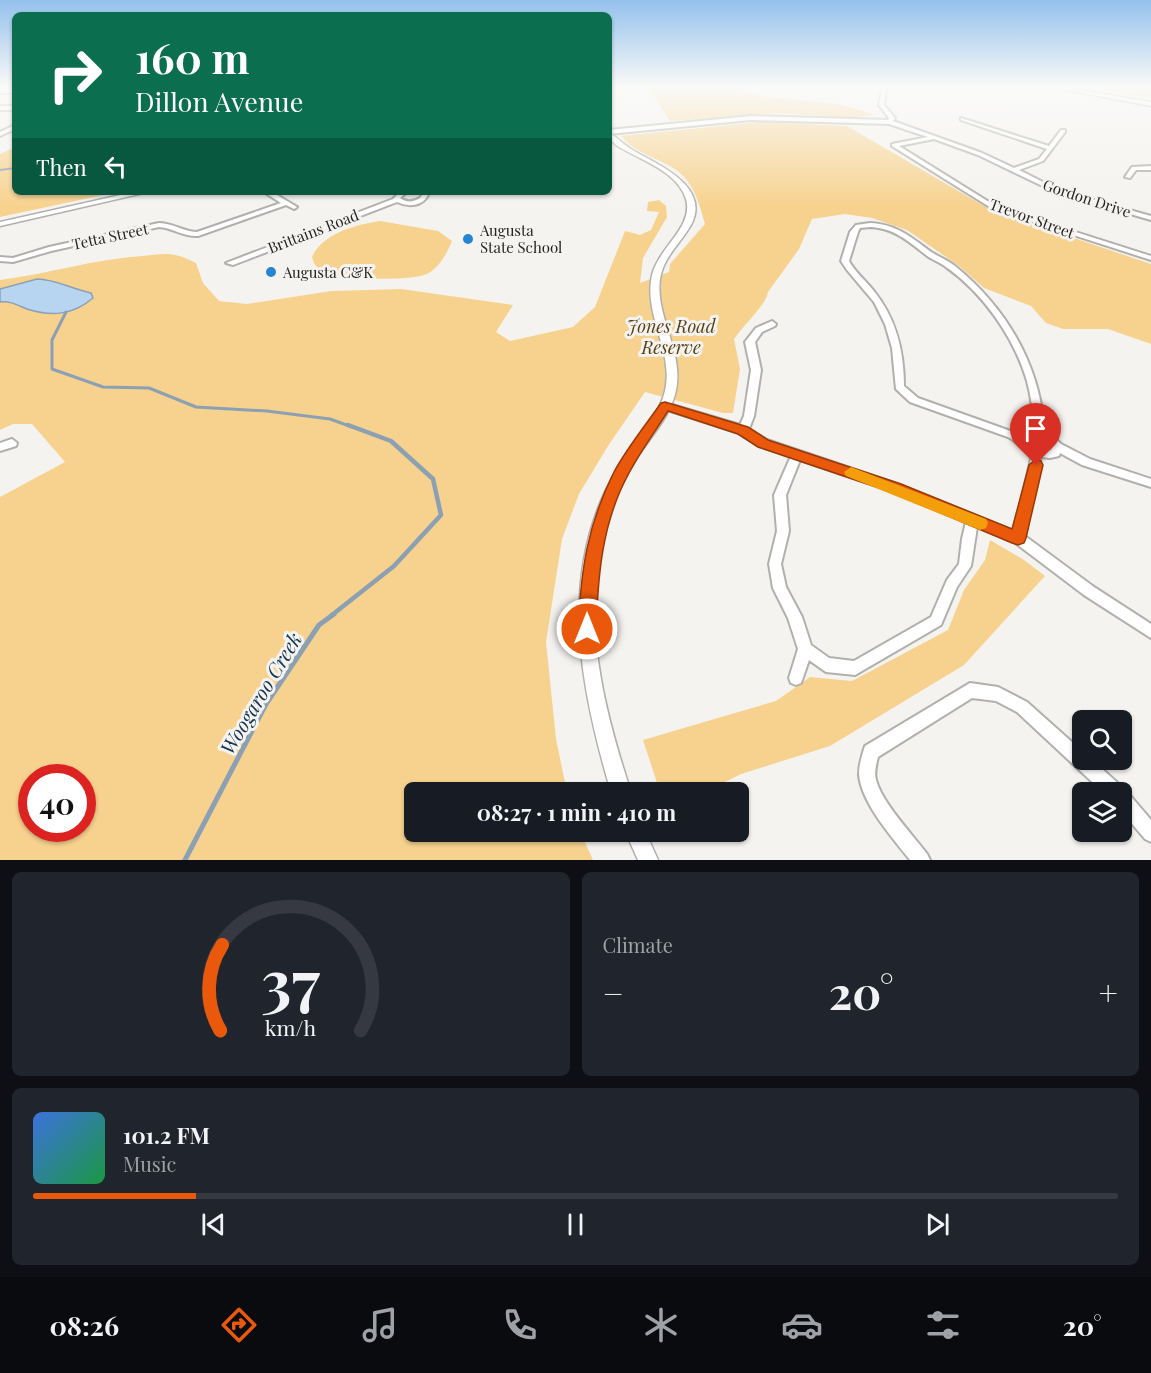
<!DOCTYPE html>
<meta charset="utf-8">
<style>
:root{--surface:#171b24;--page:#20242c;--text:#f1f3f6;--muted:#9ea1a6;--line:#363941;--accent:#ea580c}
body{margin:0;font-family:"Playfair Display",serif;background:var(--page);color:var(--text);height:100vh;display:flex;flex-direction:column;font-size:22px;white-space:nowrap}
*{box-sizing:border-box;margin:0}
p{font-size:20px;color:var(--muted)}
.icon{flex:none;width:33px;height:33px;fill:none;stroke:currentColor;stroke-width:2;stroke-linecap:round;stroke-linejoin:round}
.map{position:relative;height:860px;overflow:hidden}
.panel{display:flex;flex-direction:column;gap:12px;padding:12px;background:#0d0f14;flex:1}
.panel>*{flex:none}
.banner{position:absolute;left:12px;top:12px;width:600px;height:183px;border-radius:9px;box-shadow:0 2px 4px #0004;background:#0b6e4f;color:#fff;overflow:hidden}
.controls{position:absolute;left:1072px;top:710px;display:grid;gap:12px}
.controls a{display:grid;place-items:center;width:60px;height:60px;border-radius:9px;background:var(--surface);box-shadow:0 2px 4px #0004;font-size:30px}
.speed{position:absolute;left:18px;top:764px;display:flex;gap:12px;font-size:30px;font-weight:700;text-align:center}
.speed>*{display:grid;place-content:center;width:78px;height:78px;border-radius:50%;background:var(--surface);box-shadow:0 2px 4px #0004;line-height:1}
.speed .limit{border:9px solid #d22;background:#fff;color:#111}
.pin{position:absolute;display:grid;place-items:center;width:51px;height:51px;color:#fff;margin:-62px -26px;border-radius:50% 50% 50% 0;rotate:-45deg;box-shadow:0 0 6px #0007}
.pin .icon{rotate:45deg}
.me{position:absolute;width:66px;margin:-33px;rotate:0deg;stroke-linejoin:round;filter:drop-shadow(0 0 4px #0008)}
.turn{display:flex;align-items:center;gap:21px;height:126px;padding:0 24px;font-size:27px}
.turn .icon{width:78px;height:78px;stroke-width:2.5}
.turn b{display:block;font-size:42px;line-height:51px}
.then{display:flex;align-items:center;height:57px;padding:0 24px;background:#0003;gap:12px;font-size:22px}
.big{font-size:45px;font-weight:700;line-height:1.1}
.panel .tile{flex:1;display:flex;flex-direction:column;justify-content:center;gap:9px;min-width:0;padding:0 21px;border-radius:9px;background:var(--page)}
.panel .dial{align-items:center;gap:0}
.dial svg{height:156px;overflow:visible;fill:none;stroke:var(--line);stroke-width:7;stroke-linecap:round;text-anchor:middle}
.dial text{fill:var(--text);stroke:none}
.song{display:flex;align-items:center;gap:18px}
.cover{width:72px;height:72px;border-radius:9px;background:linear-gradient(135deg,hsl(220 70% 55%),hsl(140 70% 35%))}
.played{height:6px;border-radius:3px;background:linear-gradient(90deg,var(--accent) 15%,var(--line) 15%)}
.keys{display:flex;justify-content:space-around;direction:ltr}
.heat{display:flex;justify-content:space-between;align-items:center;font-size:33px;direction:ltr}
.panel .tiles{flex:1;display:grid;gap:12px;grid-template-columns:1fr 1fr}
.tile:last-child{grid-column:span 2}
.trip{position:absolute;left:404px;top:782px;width:345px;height:60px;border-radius:9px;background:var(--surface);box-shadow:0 2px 4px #0004;font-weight:700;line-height:60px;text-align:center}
.tabs{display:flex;height:96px;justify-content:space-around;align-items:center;background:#090b0e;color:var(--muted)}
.tabs .icon{width:42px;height:42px}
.tabs .on{color:var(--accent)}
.tabs b{font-size:27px;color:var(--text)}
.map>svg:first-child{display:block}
</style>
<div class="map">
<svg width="1151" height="860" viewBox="0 0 1151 860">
<rect width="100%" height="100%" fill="#f5f3f0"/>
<path fill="#f7d28e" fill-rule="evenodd" d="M 648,87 L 739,87 L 740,91 C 784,104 831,96 874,115 L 853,118 L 778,113 L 670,121 Z
M 1112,87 L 1151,87 L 1151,98 L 1106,91 Z
M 760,122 L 847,126 L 991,210 L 1151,264 L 1151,344 L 1108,329 L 1063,329 L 1046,323 L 1031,306 L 984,288 L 959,266 L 907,230 L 872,218 L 845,214 L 812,219 L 799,249 L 768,292 C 766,305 743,326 734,339 L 740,369 L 733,413 L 723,413 L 645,392 L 608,446 L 579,494 L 562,539 L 546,642 L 556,739 L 567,792 L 414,792 L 414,831 L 580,831 L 593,860 L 0,860 L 0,497 L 65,462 L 32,424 L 13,424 L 0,430 L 0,280 C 48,274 94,259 142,256 C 154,255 168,252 179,256 C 185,257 191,261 196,263 L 203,283 L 219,301 L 247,304 L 331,291 L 401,289 L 513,305 L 496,332 L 510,341 L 573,327 L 595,307 L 625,231 L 640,235 L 651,230 L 659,212 L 647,211 L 648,202 L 659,200 L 666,206 L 667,217 L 643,258 L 640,283 L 669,272 L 670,264 L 705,224 C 700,206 695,186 680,173 C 662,158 638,156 621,136 ZM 32,777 L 82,777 L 82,828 L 32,828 Z
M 15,147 L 15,192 L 117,192 L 0,217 L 0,154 Z
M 380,221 L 438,231 L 452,241 C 447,253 440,267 427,274 C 409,282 330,280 316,266 C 314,264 313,260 312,257 C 323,233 355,225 380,221 Z
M 990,540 L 1024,560 L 1045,576 L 964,665 L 830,746 L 741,774 L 705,792 L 660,792 L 643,740 L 776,701 L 810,677 L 852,681 L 948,630 L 964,590 L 985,560 Z"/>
<path fill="#b7d4f1" stroke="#8ca0b4" stroke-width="1.5" d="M 37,279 C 55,279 72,289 91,293 L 93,298 C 73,315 52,317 27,309 C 17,305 11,301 0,302 L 0,289 Z"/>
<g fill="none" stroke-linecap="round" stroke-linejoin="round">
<path stroke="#8ca0b4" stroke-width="2" d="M 0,94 L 15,94
M 0,170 L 15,168"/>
<path stroke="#8ca0b4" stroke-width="3" d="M 66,312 L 52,340 L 52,369 L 103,387 L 149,388 L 196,407 L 267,411 L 330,419 L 352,427"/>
<path stroke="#8ca0b4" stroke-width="4.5" d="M 332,615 L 394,566 L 441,515 L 433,479 L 391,441 L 348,425"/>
<path stroke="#8ca0b4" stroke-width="5" d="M 185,860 L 266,704 L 319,625 L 334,614"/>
<g stroke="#b1b0ac" stroke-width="4">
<path id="minor" d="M 882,87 L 886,87 L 884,105 L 895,118 L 893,121 L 982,153 L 1014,168 L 1039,159 L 1047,149 L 961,120 L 961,118 L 1049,146 L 1061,130 L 1065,130 L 1065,132 L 1043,161 L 1019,170 L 1059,190 L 1151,216 L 1151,220 L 1055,192 L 978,155 L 934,139 L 899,146 L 997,207 L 1151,256 L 1151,260 L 993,209 L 892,146 L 892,144 L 928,137 L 889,124 L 751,120 L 609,134 L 609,130 L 751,116 L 888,120 L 889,118 L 879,105 Z
M 0,106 L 15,106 L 15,110 L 0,110 Z
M 15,125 L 15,129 L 0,136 L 0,132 Z
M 1151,166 L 1151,170 L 1136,170 L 1130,178 L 1125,177 L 1132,167 Z
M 264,192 L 272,192 L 297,207 L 294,209 L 286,205 L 198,236 C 184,237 173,228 159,227 L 51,251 L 13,262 L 0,261 L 0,257 L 13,258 L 49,247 L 159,223 C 173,223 184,232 197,232 L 281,203 Z
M 400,192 L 407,192 L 400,198 C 407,203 413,202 420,198 L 422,195 L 419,192 L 426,192 L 428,195 C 422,207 408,207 397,202 L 233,265 L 226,263 L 393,199 Z
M 870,223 C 896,224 911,237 931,252 C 939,257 947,260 955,266 C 1005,307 1038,361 1044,426 L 1039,430 L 1049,433 L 1061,444 L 1090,459 L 1151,479 L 1151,487 L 1082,465 L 1060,453 L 1059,456 L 1050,458 L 1041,457 L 1025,536 L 1094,587 L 1151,624 L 1151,638 L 1084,595 L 1014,542 L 977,527 L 971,566 L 957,587 L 941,625 L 855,675 L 826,672 L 809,660 L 801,683 L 796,685 L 791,683 L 789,678 L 798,649 L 788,618 L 773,588 L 769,564 L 777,531 L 774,495 L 791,456 L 759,446 L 739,433 L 661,408 L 660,406 L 661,404 L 669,404 L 740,425 L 744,416 L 751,370 L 745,342 L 756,328 L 772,321 L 776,324 L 775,326 L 762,332 L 755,342 L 761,370 L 754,416 L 749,429 L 767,440 L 900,485 L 1014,531 L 1031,459 L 1034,456 C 1024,451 1018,442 1008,437 L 910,402 L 896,389 L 892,348 L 885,324 L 874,302 L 847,270 L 841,261 L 850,232 L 856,225 ZM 870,227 C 894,228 908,241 926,255 C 932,260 940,262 946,267 C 983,293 1014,337 1027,381 C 1031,396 1033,411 1034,426 L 1037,429 L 1030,428 L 1019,434 L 918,398 L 904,386 C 904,350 896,318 873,290 C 865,280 855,272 849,261 L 858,232 L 860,228 ZM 1032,436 L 1042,438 L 1052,447 L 1051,450 C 1040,450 1033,448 1028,438 ZM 800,460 L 892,491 L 966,522 L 962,539 L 959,564 L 947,580 L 931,617 L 854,661 L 829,658 L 811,645 L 802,617 L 786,587 L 781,564 L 789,531 L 786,495 Z
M 12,439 L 17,443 L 16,446 L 0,451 L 0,443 Z
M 970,683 L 998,687 L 1027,702 L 1083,752 L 1083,759 L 1091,759 L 1121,786 L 1123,791 L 1128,793 L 1151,820 L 1151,842 L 1145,839 L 1122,812 L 1122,792 L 1103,792 L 1017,712 L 996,701 L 972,698 L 878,757 C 876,765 874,773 876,780 C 882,803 913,835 927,854 L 930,860 L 910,860 C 893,838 861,803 859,774 C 859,765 862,755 865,746 Z"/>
</g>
<g stroke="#b1b0ac" stroke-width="3">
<path id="tertiary" d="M 1051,87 L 1062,87 L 1151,102 L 1151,106 Z
M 609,133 C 617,137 623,144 631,149 C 655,164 712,185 691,225 C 680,244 664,256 660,279 C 655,317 684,351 676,390 C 671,415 652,435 638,456 C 617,489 602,527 597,565 C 587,643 607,719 631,792 L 611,792 C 582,694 560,589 605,492 C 613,475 622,459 633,445 C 645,428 660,412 665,391 C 674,351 643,315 652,275 C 659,247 694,227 686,199 C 677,170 639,160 616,145 L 609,138 Z
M 134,192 L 148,192 L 0,226 L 0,222 Z
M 625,831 L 645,831 L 658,860 L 638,860 Z"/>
</g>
<use href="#minor" fill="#fff" fill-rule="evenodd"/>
<use href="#tertiary" fill="#fff" fill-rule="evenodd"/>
</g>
<linearGradient id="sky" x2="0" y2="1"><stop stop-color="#94c1ec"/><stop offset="0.42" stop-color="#fafaf8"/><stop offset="1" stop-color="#fafaf8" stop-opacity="0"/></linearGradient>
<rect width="1151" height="207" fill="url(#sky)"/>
<path fill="#ea580c" stroke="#983908" stroke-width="1.5" d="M 665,402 L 748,427 L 768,440 L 901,484 L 1012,529 L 1029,465 L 1036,459 L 1041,461 L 1043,465 L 1026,538 L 1024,543 L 1018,545 L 1012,543 L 891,492 L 758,447 L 738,434 L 668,411 C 655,432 640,452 629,473 C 602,522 598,575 596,629 L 593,635 L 587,637 L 581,635 L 578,629 C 581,570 587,526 614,472 C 627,448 645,426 661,403 Z"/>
<path fill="#f59e0b" d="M 851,467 L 986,519 L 988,523 L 986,528 L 980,530 L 846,476 L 844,472 Z"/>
<g fill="#2585d1" stroke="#f5f3f0" stroke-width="2">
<circle cx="468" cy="239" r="6"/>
<circle cx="271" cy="272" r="6"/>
</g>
<g text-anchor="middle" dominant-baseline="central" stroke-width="6" stroke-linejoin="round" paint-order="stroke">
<g font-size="15" fill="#262524" stroke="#f5f3f0">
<text transform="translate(1087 198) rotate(18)">Gordon Drive</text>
<text transform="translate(1032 218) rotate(20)">Trevor Street</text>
<text transform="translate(313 231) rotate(-21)">Brittains Road</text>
<text transform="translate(110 236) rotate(-12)">Tetta Street</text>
</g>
<g font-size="15" fill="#262524" stroke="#f5f3f0" text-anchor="start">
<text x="480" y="230">Augusta<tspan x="480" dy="17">State School</tspan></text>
<text x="283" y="272">Augusta C&amp;K</text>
</g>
<g font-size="18" font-style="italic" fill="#564118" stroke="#f5f3f0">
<text x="671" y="326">Jones Road<tspan x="671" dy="21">Reserve</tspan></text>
</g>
<g font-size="20" font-style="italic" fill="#143450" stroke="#f5f3f0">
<text transform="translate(260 693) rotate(-59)">Woogaroo Creek</text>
</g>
</g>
</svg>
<div class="controls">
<a><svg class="icon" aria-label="search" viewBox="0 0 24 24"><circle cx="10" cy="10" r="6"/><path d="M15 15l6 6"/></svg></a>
<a><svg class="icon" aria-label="layers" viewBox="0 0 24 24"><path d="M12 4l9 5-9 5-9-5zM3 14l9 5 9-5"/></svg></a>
</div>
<div class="speed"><div class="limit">40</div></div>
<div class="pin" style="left:1036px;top:465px;background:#d93025"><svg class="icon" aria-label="arrive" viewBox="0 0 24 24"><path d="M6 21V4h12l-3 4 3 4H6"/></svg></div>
<svg class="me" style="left:587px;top:629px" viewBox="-20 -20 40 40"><circle r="17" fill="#ea580c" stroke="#fff" stroke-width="3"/><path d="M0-11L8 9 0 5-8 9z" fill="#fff"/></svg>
<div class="trip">08:27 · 1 min · 410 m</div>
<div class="banner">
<div class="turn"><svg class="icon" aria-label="right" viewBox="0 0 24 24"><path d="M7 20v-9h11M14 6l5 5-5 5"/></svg><div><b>160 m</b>Dillon Avenue</div></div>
<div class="then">Then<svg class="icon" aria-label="left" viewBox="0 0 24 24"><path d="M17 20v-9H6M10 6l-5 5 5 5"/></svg></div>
</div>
</div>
<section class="panel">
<div class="tiles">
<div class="tile dial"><svg viewBox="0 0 100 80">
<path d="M14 69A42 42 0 1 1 86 69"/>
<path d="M14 69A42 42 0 0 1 15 25" stroke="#ea580c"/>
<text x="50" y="56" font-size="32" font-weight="700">37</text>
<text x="50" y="72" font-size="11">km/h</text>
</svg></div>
<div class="tile"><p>Climate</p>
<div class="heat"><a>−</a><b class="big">20°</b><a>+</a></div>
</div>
<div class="tile">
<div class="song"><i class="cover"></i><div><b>101.2 FM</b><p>Music</p></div></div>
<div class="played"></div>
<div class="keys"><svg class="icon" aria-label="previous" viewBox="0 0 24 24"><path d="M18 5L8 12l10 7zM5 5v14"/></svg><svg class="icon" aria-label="pause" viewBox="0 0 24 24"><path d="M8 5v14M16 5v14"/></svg><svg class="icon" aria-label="next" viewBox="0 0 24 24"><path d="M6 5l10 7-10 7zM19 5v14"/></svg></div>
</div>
</div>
</section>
<nav class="tabs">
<b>08:26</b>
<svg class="icon on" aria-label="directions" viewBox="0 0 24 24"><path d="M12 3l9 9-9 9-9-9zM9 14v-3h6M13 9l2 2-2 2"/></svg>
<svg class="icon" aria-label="music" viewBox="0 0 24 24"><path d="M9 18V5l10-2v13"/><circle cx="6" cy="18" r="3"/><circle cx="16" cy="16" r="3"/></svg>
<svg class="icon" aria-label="phone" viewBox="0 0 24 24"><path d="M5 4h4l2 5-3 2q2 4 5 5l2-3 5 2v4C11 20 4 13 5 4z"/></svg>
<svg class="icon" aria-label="climate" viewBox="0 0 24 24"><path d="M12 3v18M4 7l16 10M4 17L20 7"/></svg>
<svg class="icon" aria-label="car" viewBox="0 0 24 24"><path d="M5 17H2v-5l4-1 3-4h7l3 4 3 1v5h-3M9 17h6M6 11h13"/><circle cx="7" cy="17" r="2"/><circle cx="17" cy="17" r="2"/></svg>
<svg class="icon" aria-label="filters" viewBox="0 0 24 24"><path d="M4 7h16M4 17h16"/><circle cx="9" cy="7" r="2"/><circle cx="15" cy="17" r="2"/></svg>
<b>20°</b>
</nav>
